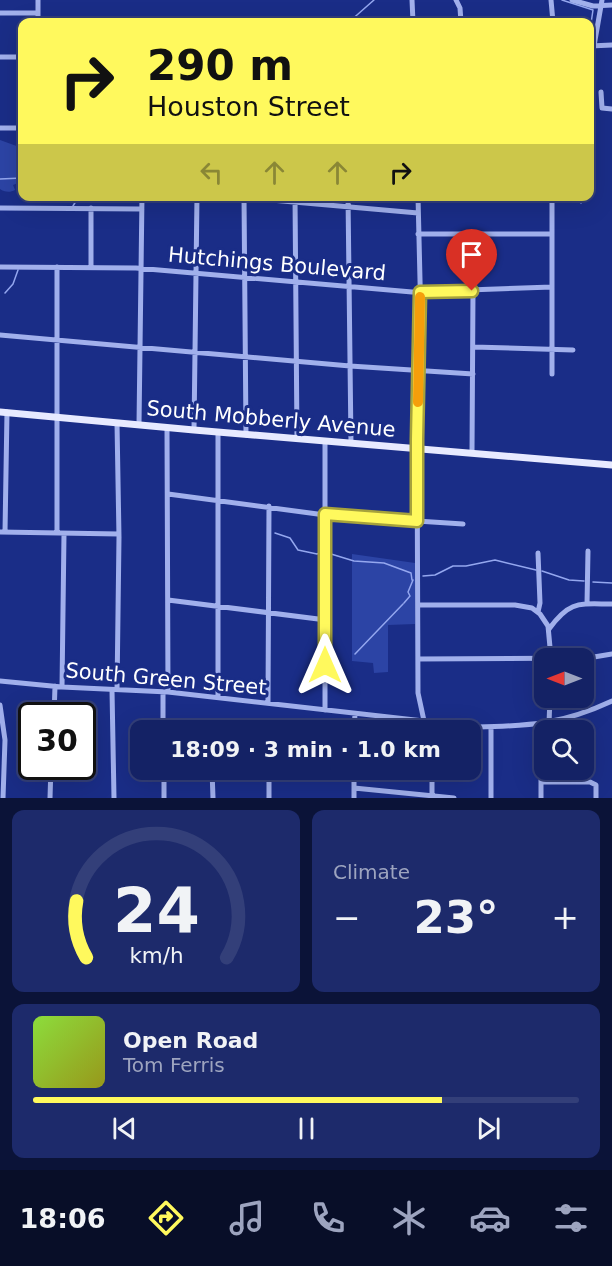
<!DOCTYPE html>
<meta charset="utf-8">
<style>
:root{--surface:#142265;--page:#1d2a6b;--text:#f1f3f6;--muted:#9da4bf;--line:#333f79;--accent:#fff95d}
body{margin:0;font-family:"DejaVu Sans",sans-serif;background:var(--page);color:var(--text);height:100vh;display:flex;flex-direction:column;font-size:22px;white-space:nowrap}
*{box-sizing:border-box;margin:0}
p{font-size:20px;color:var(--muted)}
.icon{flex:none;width:33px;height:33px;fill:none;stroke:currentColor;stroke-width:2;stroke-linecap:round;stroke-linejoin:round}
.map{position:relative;height:798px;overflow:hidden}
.details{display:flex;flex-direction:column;gap:12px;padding:12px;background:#0b1338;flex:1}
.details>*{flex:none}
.hud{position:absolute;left:18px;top:18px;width:576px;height:183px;border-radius:12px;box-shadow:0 6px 24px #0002,0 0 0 2px var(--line);background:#fff95d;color:#111;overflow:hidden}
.needle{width:39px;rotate:270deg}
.fabs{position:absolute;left:534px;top:648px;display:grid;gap:12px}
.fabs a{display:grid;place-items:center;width:60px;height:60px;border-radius:12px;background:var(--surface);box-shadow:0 6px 24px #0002,0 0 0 2px var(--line);font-size:30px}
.speed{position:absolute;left:18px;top:702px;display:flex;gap:12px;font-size:30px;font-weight:700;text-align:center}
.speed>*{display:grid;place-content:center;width:78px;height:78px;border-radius:50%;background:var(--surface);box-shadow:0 6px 24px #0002,0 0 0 2px var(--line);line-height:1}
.speed .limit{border:3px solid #111;border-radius:9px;background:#fff;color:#111}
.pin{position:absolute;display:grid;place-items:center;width:51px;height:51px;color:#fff;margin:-62px -26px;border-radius:50% 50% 50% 0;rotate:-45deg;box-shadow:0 0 6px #0007}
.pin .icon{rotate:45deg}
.me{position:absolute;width:66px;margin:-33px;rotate:0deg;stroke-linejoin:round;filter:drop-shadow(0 0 4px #0008)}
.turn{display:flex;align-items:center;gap:21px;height:126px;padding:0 30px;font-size:27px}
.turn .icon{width:78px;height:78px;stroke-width:2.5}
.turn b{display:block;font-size:42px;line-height:51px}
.lanes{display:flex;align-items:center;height:57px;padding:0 30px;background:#0003;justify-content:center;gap:30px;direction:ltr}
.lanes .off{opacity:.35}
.big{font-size:45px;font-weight:700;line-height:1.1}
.details .tile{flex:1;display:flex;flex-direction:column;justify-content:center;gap:9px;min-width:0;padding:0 21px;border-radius:12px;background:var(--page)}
.details .dial{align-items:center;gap:0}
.dial svg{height:156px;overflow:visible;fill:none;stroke:var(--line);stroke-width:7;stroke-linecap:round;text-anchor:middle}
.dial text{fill:var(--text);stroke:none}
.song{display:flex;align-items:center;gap:18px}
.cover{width:72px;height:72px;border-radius:9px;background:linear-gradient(135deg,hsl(90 70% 55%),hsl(60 70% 35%))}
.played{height:6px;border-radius:3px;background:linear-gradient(90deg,var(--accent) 75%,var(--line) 75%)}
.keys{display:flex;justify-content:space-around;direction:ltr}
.heat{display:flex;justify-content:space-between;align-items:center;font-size:33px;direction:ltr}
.details .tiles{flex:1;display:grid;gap:12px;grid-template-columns:1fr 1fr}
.tile:last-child{grid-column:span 2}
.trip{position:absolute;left:130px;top:720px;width:351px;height:60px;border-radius:12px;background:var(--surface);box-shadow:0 6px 24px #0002,0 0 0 2px var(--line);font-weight:700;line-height:60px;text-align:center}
.dock{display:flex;height:96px;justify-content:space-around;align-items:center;background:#080e28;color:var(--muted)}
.dock .icon{width:42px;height:42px}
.dock .current{color:var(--accent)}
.dock b{font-size:27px;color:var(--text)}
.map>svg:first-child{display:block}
</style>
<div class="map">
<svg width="612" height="798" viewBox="0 0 612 798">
<rect width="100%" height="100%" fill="#1a2d87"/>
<path fill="#2c44a5" d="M 0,140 L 22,148 L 22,192 L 20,191 L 18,183 L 13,185 L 15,190 C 10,193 4,192 0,189 Z
M 352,554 L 415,563 L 415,624 L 388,625 L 388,672 L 374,673 L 373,663 L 352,661 Z"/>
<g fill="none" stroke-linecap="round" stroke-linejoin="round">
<path stroke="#94a7ef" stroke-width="1.5" d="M 562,0 L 593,10 L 590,30
M 349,22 L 374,0
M 0,179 L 22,178
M 581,203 L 581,196
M 73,206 L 79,196
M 5,293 L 13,284 L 18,270
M 275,533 L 290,538 L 298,550 L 317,554 L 322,552
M 331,554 L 354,561 L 384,563 L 411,573 L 412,580
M 542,571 L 569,580 L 584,581
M 423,576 L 435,575 L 453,566 L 466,566 L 495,560 L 536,570
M 593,582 L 612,583
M 404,603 L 410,596 L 408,592 L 413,580
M 355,654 L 403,604"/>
<path stroke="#a1b0ec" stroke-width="5" d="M 38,0 L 38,22
M 412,0 L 413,22
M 456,0 L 460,8 L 461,22
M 551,0 L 553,22
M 572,0 L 593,6 L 612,5
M 0,13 L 38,13
M 590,46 L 612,45
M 594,46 L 602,0
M 0,57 L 22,57
M 601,92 L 602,108 L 612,109
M 0,128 L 22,128
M 225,196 L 418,213
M 244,196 L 246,435
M 295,196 L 297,439
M 348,196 L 351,443
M 418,196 L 421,322 L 417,439 L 418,693 L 426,730
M 0,208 L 142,209
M 91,208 L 91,267
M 418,234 L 552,234
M 0,267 L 136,268 L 412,292 L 552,287
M 0,335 L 350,366 L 473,374
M 473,347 L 573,350
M 552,374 L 552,196
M 117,423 L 119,537 L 117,690
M 139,425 L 142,196
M 167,428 L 168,692
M 194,430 L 197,196
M 325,441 L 325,710
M 472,452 L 473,291
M 168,494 L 325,515 L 463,524
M 0,532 L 119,534
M 5,532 L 7,412
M 57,533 L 57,267
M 538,553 L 540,603 L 538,612
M 168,600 L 326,620
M 587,604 L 588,551
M 418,605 L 515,605 L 532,608 L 540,614 L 548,626 L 551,658
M 549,629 C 570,600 579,604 612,604
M 418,659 L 588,658 L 612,654
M 0,681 L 62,687 L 168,692 L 477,727 C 530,726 563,724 612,701
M 62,687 L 64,534
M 112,690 L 114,798
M 163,692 L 163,730
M 218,697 L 218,432
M 268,703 L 269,506
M 0,705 L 5,740 L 3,798
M 54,716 L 55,686
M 549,723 L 550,698
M 491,728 L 491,798
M 354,730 L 355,714
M 164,770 L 202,770
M 164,770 L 164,798
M 212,770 L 213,798
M 292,770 L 322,771
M 432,770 L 432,798
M 541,782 L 590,782 L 596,785 L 596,798
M 354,788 L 454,798
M 50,798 L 51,766
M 269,798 L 269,770
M 354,798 L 354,770
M 541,798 L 541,725"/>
<path stroke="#e7eaff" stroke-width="7" d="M 0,412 L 194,430 L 612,465"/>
</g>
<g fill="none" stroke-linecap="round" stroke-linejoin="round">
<g stroke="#a6a23c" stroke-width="15">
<path id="route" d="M 325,665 L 325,514 L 417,521 L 417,439 L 420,292 L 472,291"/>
</g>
<use href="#route" stroke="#fff95d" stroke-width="10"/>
<path stroke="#f59e0b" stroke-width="10" d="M 418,402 L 420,297"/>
</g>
<g text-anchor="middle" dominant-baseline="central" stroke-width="6" stroke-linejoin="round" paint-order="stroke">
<g font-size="21" fill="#fff" stroke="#1a2d87">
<text transform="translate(277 264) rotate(5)">Hutchings Boulevard</text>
<text transform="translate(271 419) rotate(5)">South Mobberly Avenue</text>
<text transform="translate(166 679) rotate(5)">South Green Street</text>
</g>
</g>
</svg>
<div class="fabs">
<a><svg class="needle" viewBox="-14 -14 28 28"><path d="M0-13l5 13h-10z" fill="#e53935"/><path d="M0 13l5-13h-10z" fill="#9da4bf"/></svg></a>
<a><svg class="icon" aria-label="search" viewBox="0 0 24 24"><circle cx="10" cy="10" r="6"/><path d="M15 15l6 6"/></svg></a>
</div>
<div class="speed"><div class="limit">30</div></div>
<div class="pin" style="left:472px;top:291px;background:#d93025"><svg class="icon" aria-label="arrive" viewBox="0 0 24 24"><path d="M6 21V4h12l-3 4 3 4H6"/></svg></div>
<svg class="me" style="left:325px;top:665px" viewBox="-20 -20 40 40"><path d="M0-17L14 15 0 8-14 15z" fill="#fff95d" stroke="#fff" stroke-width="4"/></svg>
<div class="trip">18:09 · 3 min · 1.0 km</div>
<div class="hud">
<div class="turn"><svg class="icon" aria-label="right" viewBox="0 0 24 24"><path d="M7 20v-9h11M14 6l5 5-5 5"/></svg><div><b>290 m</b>Houston Street</div></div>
<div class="lanes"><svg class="icon off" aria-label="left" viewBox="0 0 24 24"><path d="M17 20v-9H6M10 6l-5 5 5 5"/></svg><svg class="icon off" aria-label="ahead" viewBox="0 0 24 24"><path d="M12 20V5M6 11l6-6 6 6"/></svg><svg class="icon off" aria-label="ahead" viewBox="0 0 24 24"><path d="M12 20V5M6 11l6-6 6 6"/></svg><svg class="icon" aria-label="right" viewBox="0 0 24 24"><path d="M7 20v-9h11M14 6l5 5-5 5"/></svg></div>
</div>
</div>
<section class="details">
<div class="tiles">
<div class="tile dial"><svg viewBox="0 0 100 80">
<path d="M14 69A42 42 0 1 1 86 69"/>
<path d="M14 69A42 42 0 0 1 9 40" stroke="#fff95d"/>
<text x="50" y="56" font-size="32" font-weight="700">24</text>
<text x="50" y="72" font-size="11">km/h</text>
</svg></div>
<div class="tile"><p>Climate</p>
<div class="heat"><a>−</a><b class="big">23°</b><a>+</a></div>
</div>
<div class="tile">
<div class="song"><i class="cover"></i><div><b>Open Road</b><p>Tom Ferris</p></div></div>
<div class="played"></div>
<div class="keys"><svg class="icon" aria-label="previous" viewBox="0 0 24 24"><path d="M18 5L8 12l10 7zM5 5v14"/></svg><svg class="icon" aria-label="pause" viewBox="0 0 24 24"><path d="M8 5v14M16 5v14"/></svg><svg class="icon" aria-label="next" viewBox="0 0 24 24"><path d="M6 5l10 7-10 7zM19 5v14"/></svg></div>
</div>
</div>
</section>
<nav class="dock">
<b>18:06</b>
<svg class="icon current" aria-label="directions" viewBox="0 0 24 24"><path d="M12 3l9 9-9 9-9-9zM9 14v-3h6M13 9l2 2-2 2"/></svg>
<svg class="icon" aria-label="music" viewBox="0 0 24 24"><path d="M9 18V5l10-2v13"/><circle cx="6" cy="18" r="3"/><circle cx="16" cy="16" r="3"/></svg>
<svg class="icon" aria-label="phone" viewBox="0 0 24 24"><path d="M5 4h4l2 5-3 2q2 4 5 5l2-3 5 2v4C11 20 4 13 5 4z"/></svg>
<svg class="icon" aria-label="climate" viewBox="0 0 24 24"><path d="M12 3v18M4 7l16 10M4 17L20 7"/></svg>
<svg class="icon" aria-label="car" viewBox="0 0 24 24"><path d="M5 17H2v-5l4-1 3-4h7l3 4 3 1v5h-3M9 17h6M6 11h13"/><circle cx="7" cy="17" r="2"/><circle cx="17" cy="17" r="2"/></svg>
<svg class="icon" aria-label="filters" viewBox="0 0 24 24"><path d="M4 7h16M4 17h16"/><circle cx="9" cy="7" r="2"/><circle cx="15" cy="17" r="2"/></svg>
</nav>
